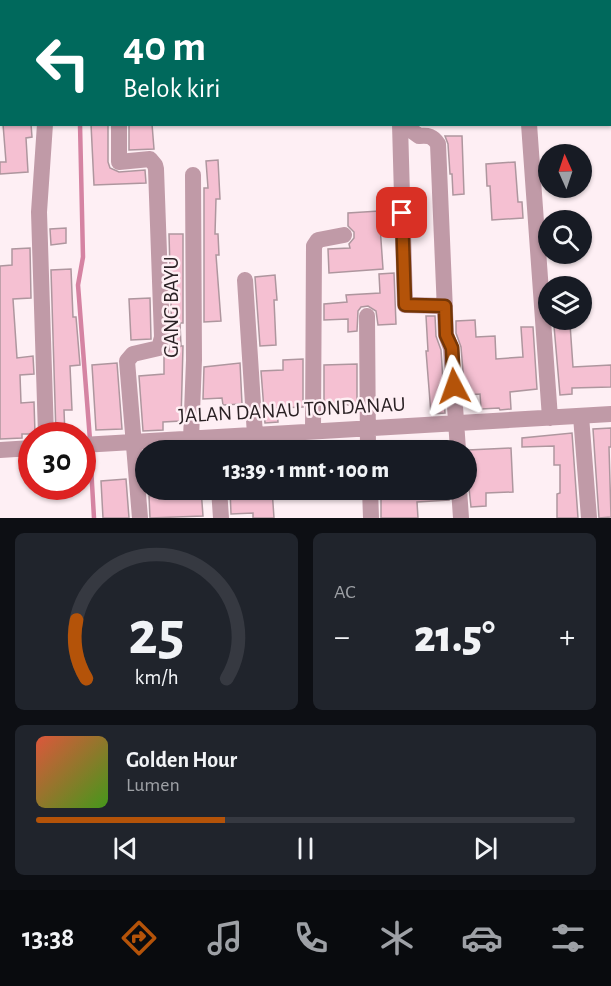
<!DOCTYPE html>
<html lang="id">
<meta charset="utf-8">
<style>
:root{--surface:#171b24;--page:#20242c;--text:#f1f3f6;--muted:#9ea1a6;--line:#363941;--accent:#b45309}
body{margin:0;font-family:"Alegreya Sans",sans-serif;background:var(--page);color:var(--text);height:100vh;display:flex;flex-direction:column;font-size:22px;white-space:nowrap}
*{box-sizing:border-box;margin:0}
p{font-size:20px;color:var(--muted)}
.icon{flex:none;width:33px;height:33px;fill:none;stroke:currentColor;stroke-width:2;stroke-linecap:round;stroke-linejoin:round}
.map{position:relative;height:518px;overflow:hidden}
.sheet{display:flex;flex-direction:column;gap:15px;padding:15px;background:#0d0f14;flex:1}
.sheet>*{flex:none}
.guide{position:absolute;left:0px;top:0px;width:612px;height:126px;box-shadow:0 2px 4px #0004;background:#00695c;color:#fff;overflow:hidden}
.needle{width:39px;rotate:357deg}
.controls{position:absolute;left:538px;top:144px;display:grid;gap:12px}
.controls a{display:grid;place-items:center;width:54px;height:54px;border-radius:50%;background:var(--surface);box-shadow:0 2px 4px #0004;font-size:30px}
.speed{position:absolute;left:18px;top:422px;display:flex;gap:12px;font-size:30px;font-weight:700;text-align:center}
.speed>*{display:grid;place-content:center;width:78px;height:78px;border-radius:50%;background:var(--surface);box-shadow:0 2px 4px #0004;line-height:1}
.speed .limit{border:9px solid #d22;background:#fff;color:#111}
.pin{position:absolute;display:grid;place-items:center;width:51px;height:51px;color:#fff;margin:-26px;border-radius:12px;box-shadow:0 3px 9px #0006}
.me{position:absolute;width:66px;margin:-33px;rotate:356deg;stroke-linejoin:round;filter:drop-shadow(0 0 4px #0008)}
.turn{display:flex;align-items:center;gap:21px;height:126px;padding:0 24px;font-size:27px}
.turn .icon{width:78px;height:78px;stroke-width:2.5}
.turn b{display:block;font-size:42px;line-height:51px}
.big{font-size:45px;font-weight:800;line-height:1.1}
.sheet .card{flex:1;display:flex;flex-direction:column;justify-content:center;gap:9px;min-width:0;padding:0 21px;border-radius:9px;background:var(--page)}
.sheet .dial{align-items:center;gap:0}
.dial svg{height:156px;overflow:visible;fill:none;stroke:var(--line);stroke-width:7;stroke-linecap:round;text-anchor:middle}
.dial text{fill:var(--text);stroke:none}
.song{display:flex;align-items:center;gap:18px}
.cover{width:72px;height:72px;border-radius:9px;background:linear-gradient(135deg,hsl(10 70% 55%),hsl(100 70% 35%))}
.played{height:6px;border-radius:3px;background:linear-gradient(90deg,var(--accent) 35%,var(--line) 35%)}
.keys{display:flex;justify-content:space-around;direction:ltr}
.heat{display:flex;justify-content:space-between;align-items:center;font-size:33px;direction:ltr}
.sheet .tiles{flex:1;display:grid;gap:15px;grid-template-columns:1fr 1fr}
.card:last-child{grid-column:span 2}
.trip{position:absolute;left:135px;top:440px;width:342px;height:60px;border-radius:30px;background:var(--surface);box-shadow:0 2px 4px #0004;font-weight:800;line-height:60px;text-align:center}
.dock{display:flex;height:96px;justify-content:space-around;align-items:center;background:#090b0e;color:var(--muted)}
.dock .icon{width:42px;height:42px}
.dock .selected{color:var(--accent)}
.dock b{font-size:27px;color:var(--text)}
.map>svg:first-child{display:block}
</style>
<div class="map">
<svg width="611" height="518" viewBox="0 0 611 518">
<rect width="100%" height="100%" fill="#feeff4"/>
<g fill="none" stroke-linecap="round" stroke-linejoin="round">
<path stroke="#d583a2" stroke-width="4.5" d="M 77,0 L 77,2
M 80,124 L 83,257 L 78,285 L 90,440
M 90,449 L 94,518"/>
</g>
<path fill="#f5c0d2" stroke="#ae969e" stroke-width="1.5" d="M 3,124 L 31,124 L 32,137 L 26,138 L 28,172 L 0,174 L 0,162 L 6,162 Z
M 91,124 L 108,124 L 108,162 L 110,168 L 119,172 L 145,170 L 146,183 L 94,185 Z
M 129,124 L 152,124 L 154,149 L 129,150 Z
M 445,136 L 462,136 L 464,194 L 453,195 L 452,174 L 450,174 L 448,144 Z
M 218,160 L 220,199 L 216,199 L 215,234 L 218,234 L 219,255 L 216,255 L 221,321 L 204,322 L 204,188 L 208,188 L 206,161 Z
M 515,162 L 518,202 L 522,202 L 523,218 L 492,220 L 490,186 L 487,186 L 486,164 Z
M 379,211 L 383,269 L 329,273 L 328,249 L 350,248 L 349,244 L 354,238 L 354,232 L 348,226 L 348,213 Z
M 66,228 L 66,243 L 51,245 L 50,229 Z
M 169,234 L 183,234 L 183,323 L 180,323 L 181,346 L 183,346 L 181,421 L 163,422 L 163,430 L 143,431 L 139,376 L 164,374 L 164,357 L 169,351 L 172,339 Z
M 30,248 L 31,298 L 13,299 L 17,358 L 33,356 L 34,374 L 20,375 L 21,403 L 34,402 L 35,434 L 22,434 L 22,438 L 0,439 L 0,266 L 12,265 L 12,249 Z
M 71,269 L 73,317 L 76,317 L 80,365 L 70,366 L 72,410 L 64,410 L 65,435 L 56,435 L 51,270 Z
M 394,273 L 396,324 L 378,325 L 376,311 L 368,306 L 361,307 L 358,311 L 357,331 L 348,332 L 348,319 L 324,320 L 324,304 L 347,302 L 346,295 L 380,293 L 379,274 Z
M 275,275 L 277,300 L 274,300 L 276,345 L 260,346 L 255,277 Z
M 150,298 L 151,339 L 131,340 L 129,299 Z
M 426,316 L 435,316 L 436,336 L 441,350 L 445,413 L 431,414 L 426,351 L 428,351 Z
M 475,320 L 476,337 L 495,336 L 496,359 L 523,357 L 521,327 L 533,327 L 537,389 L 510,392 L 511,409 L 500,410 L 499,408 L 481,409 L 480,394 L 465,395 L 461,347 L 456,333 L 456,321 Z
M 570,324 L 573,367 L 611,365 L 611,387 L 572,388 L 572,394 L 560,395 L 554,326 Z
M 303,359 L 303,407 L 277,408 L 278,422 L 265,423 L 261,371 L 283,370 L 283,360 Z
M 117,363 L 122,429 L 96,430 L 92,365 Z
M 240,363 L 242,404 L 223,405 L 222,398 L 203,399 L 204,367 Z
M 357,364 L 357,404 L 324,407 L 324,365 Z
M 611,428 L 611,447 L 609,447 L 611,517 L 599,518 L 593,429 Z
M 572,433 L 578,518 L 557,518 L 557,494 L 560,493 L 560,465 L 554,465 L 554,446 L 522,447 L 522,438 Z
M 511,448 L 513,492 L 486,493 L 486,506 L 471,507 L 469,488 L 466,482 L 466,456 L 468,450 Z
M 126,479 L 129,518 L 103,518 L 101,481 Z
M 170,489 L 201,489 L 203,516 L 150,518 L 149,496 L 170,495 Z
M 230,489 L 272,489 L 274,518 L 253,518 L 253,513 L 231,514 Z
M 381,489 L 449,489 L 449,500 L 417,502 L 418,518 L 381,518 Z"/>
<g fill="none" stroke-linecap="round" stroke-linejoin="round">
<path stroke="#c09aa7" stroke-width="16" d="M 172,0 L 172,2
M 395,0 L 395,2
M 521,0 L 521,2
M 45,124 L 39,212 L 46,435
M 119,124 L 119,162 L 150,159 L 155,165 L 156,169 L 162,337 L 159,348 L 133,354 L 127,361 L 140,518
M 400,124 L 405,305 L 445,306
M 529,124 L 550,418
M 400,125 L 408,128 L 419,136 C 428,135 433,136 438,144 L 446,335 L 451,348 L 458,450
M 245,280 L 255,435
M 367,316 L 368,450
M 581,416 L 589,518
M 313,431 L 314,246 L 318,240 L 344,235
M 191,439 L 194,360 L 193,175
M 82,445 L 611,414
M 0,450 L 32,448
M 219,489 L 221,518
M 370,489 L 371,518
M 459,489 L 461,518"/>
</g>
<g fill="none" stroke-linecap="round" stroke-linejoin="round">
<g stroke="#753606" stroke-width="15">
<path id="route" d="M 402,213 L 405,305 L 445,306 L 446,335 L 452,348 L 454,386"/>
</g>
<use href="#route" stroke="#b45309" stroke-width="10"/>
</g>
<g text-anchor="middle" dominant-baseline="central" stroke-width="5" stroke-linejoin="round" paint-order="stroke">
<g font-size="21" fill="#2a2124" stroke="#feeff4">
<text transform="translate(171 307) rotate(-90)">GANG BAYU</text>
<text transform="translate(292 410) rotate(-3)">JALAN DANAU TONDANAU</text>
</g>
</g>
</svg>
<div class="controls">
<a><svg class="needle" viewBox="-14 -14 28 28"><path d="M0-13l5 13h-10z" fill="#e53935"/><path d="M0 13l5-13h-10z" fill="#9ea1a6"/></svg></a>
<a><svg class="icon" aria-label="search" viewBox="0 0 24 24"><circle cx="10" cy="10" r="6"/><path d="M15 15l6 6"/></svg></a>
<a><svg class="icon" aria-label="layers" viewBox="0 0 24 24"><path d="M12 4l9 5-9 5-9-5zM3 14l9 5 9-5"/></svg></a>
</div>
<div class="speed"><div class="limit">30</div></div>
<div class="pin" style="left:402px;top:213px;background:#d93025"><svg class="icon" aria-label="arrive" viewBox="0 0 24 24"><path d="M6 21V4h12l-3 4 3 4H6"/></svg></div>
<svg class="me" style="left:454px;top:386px" viewBox="-20 -20 40 40"><path d="M0-17L14 15 0 8-14 15z" fill="#b45309" stroke="#fff" stroke-width="4"/></svg>
<div class="trip">13:39 · 1 mnt · 100 m</div>
<div class="guide">
<div class="turn"><svg class="icon" aria-label="left" viewBox="0 0 24 24"><path d="M17 20v-9H6M10 6l-5 5 5 5"/></svg><div><b>40 m</b>Belok kiri</div></div>
</div>
</div>
<section class="sheet">
<div class="tiles">
<div class="card dial"><svg viewBox="0 0 100 80">
<path d="M14 69A42 42 0 1 1 86 69"/>
<path d="M14 69A42 42 0 0 1 9 39" stroke="#b45309"/>
<text x="50" y="56" font-size="32" font-weight="700">25</text>
<text x="50" y="72" font-size="11">km/h</text>
</svg></div>
<div class="card"><p>AC</p>
<div class="heat"><a>−</a><b class="big">21.5°</b><a>+</a></div>
</div>
<div class="card">
<div class="song"><i class="cover"></i><div><b>Golden Hour</b><p>Lumen</p></div></div>
<div class="played"></div>
<div class="keys"><svg class="icon" aria-label="previous" viewBox="0 0 24 24"><path d="M18 5L8 12l10 7zM5 5v14"/></svg><svg class="icon" aria-label="pause" viewBox="0 0 24 24"><path d="M8 5v14M16 5v14"/></svg><svg class="icon" aria-label="next" viewBox="0 0 24 24"><path d="M6 5l10 7-10 7zM19 5v14"/></svg></div>
</div>
</div>
</section>
<nav class="dock">
<b>13:38</b>
<svg class="icon selected" aria-label="directions" viewBox="0 0 24 24"><path d="M12 3l9 9-9 9-9-9zM9 14v-3h6M13 9l2 2-2 2"/></svg>
<svg class="icon" aria-label="music" viewBox="0 0 24 24"><path d="M9 18V5l10-2v13"/><circle cx="6" cy="18" r="3"/><circle cx="16" cy="16" r="3"/></svg>
<svg class="icon" aria-label="phone" viewBox="0 0 24 24"><path d="M5 4h4l2 5-3 2q2 4 5 5l2-3 5 2v4C11 20 4 13 5 4z"/></svg>
<svg class="icon" aria-label="climate" viewBox="0 0 24 24"><path d="M12 3v18M4 7l16 10M4 17L20 7"/></svg>
<svg class="icon" aria-label="car" viewBox="0 0 24 24"><path d="M5 17H2v-5l4-1 3-4h7l3 4 3 1v5h-3M9 17h6M6 11h13"/><circle cx="7" cy="17" r="2"/><circle cx="17" cy="17" r="2"/></svg>
<svg class="icon" aria-label="filters" viewBox="0 0 24 24"><path d="M4 7h16M4 17h16"/><circle cx="9" cy="7" r="2"/><circle cx="15" cy="17" r="2"/></svg>
</nav>
